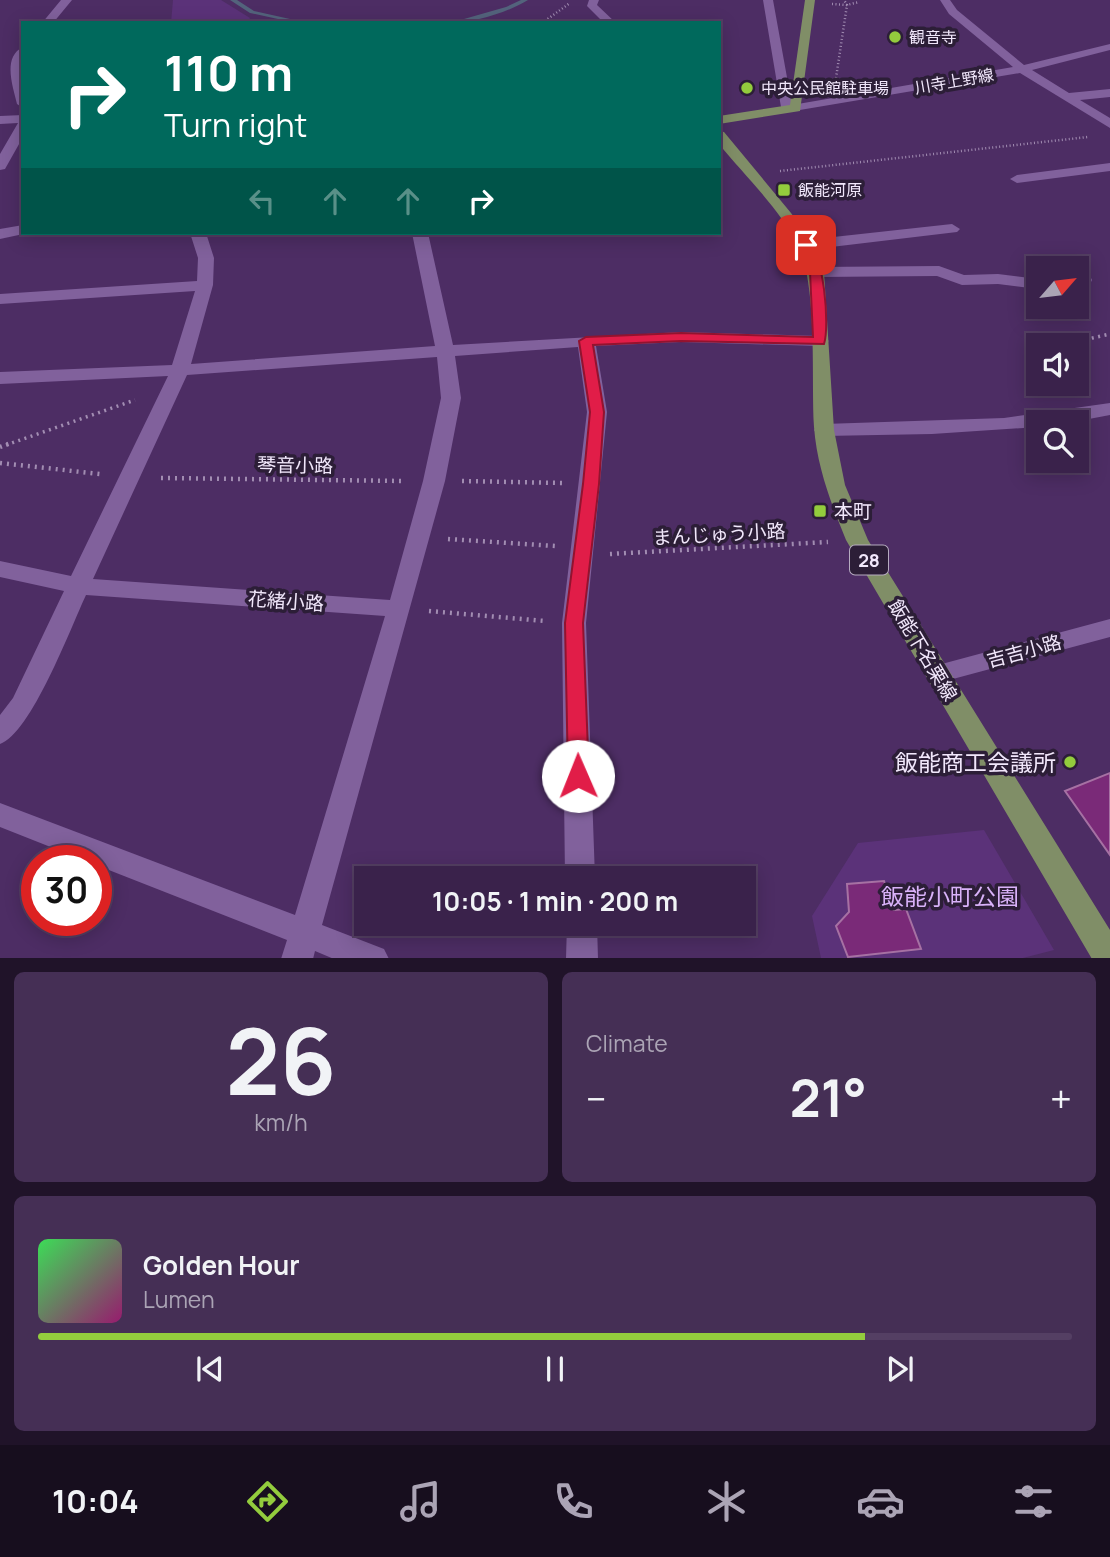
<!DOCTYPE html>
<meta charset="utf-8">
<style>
:root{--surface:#3a224b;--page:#452f55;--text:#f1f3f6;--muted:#aba4b5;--line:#543f63;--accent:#93cc3d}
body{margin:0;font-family:Manrope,"Noto Sans JP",sans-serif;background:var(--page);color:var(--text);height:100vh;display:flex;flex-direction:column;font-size:26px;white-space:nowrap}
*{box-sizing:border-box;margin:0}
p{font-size:23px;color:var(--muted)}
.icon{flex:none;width:38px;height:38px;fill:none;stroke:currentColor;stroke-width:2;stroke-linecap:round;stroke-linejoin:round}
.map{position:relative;height:958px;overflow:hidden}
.side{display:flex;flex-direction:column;gap:14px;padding:14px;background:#201329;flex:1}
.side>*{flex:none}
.top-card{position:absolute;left:21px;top:21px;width:700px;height:214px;border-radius:0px;box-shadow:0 4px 18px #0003,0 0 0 2px var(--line);background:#00695c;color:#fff;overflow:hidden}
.needle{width:46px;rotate:62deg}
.tools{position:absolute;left:1026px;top:256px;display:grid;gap:14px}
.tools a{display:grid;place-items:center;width:63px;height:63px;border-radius:0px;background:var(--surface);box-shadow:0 4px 18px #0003,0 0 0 2px var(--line);font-size:35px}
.speed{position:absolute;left:21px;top:845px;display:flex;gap:14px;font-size:35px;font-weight:700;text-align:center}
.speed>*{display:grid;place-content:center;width:91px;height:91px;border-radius:50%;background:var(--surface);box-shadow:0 4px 18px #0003,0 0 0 2px var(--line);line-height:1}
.speed .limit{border:10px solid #d22;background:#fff;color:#111}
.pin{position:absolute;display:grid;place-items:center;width:60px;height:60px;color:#fff;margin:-30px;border-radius:14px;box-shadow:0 4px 10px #0006}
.me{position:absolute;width:77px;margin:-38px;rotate:359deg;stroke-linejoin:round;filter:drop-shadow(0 0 5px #0008)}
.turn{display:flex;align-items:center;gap:24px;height:147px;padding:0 28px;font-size:32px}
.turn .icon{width:91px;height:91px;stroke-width:2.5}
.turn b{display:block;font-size:49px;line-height:60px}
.lanes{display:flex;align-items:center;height:66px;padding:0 28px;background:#0003;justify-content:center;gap:35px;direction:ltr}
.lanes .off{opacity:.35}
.big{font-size:52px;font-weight:700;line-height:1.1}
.side .tile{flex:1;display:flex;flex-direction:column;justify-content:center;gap:10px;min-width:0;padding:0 24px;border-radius:10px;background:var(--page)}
.side .dial{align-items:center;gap:0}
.dial b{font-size:91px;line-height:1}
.song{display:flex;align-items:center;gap:21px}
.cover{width:84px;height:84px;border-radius:10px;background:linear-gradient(135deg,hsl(130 70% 55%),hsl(320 70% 35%))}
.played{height:7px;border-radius:4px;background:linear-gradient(90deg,var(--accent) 80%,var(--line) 80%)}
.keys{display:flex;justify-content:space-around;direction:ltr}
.heat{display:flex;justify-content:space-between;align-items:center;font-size:38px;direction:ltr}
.side .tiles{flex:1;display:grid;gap:14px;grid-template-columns:1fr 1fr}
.tile:last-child{grid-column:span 2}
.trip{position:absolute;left:354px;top:866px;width:402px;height:70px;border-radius:0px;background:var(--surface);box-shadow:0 4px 18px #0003,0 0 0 2px var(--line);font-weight:700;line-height:70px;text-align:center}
.dock{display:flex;height:112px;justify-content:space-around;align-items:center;background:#170e1e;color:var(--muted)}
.dock .icon{width:49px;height:49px}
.dock .active{color:var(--accent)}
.dock b{font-size:32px;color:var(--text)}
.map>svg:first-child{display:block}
</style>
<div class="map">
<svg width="1110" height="959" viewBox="0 0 1110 959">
<rect width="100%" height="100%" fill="#4d2d64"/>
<path fill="#5b3279" d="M 173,0 L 221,0 L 250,18 L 247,23 L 171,23 Z
M 984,830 L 1054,950 L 1019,959 L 821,958 L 812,916 L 858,843 Z"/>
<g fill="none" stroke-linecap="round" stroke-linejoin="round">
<path fill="#53637c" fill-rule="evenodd" d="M 230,0 L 237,0 L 254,11 L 308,23 L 296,23 L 250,13 Z
M 521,0 L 528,0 C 509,12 473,23 450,23 L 506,7 Z"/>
</g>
<path fill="#7a2a78" stroke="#a671a3" stroke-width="2" d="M 1110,773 L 1110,855 L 1065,791 Z
M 884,881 L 894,910 L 906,909 L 921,949 L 848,957 L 836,926 L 849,912 L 847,884 Z"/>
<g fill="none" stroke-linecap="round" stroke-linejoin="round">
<path stroke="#a28db2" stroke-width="2.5" stroke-dasharray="1 2.5" stroke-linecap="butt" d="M 832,4 L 847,5 L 859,2
M 542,23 L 570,3
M 836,78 L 847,5 L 844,0
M 780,171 L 1088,137"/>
<path stroke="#a28db2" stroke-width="3.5" stroke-dasharray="2 4.5" stroke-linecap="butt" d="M 1076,349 L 1088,339 L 1110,334
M 6,445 L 135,400"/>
<path stroke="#a28db2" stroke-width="4.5" stroke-dasharray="2 5" stroke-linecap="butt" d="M 0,447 L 11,443
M 0,463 L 100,474
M 161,478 L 404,481
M 462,481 L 562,483
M 448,539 L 555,546
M 610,554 L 828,542
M 429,611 L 545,621"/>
<path fill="#81619c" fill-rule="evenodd" d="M 61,0 L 72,0 L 53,23 L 42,23 Z
M 589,0 L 599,0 L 597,5 L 616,23 L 604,23 L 587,6 Z
M 763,0 L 773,0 L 792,105 L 1013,67 L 949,14 L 940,0 L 950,0 L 957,10 L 1024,65 L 1110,44 L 1110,50 L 1032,70 L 1069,93 L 1110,89 L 1110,97 L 1080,100 L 1110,118 L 1110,128 L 1020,73 L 782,113 Z
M 23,47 L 23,108 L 17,104 C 13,87 2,57 23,47 Z
M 23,115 L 23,137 L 5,169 L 0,170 L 0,154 L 18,123 L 0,124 L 0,116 Z
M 1110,163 L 1110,171 L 1017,183 L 1010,179 L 1017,175 Z
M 952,224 L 960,229 L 957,232 L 806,250 L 798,245 L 806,240 Z
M 23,225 L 23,233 L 28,233 L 0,239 L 0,229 Z
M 190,233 L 206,233 L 214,258 L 213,285 L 191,364 L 435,346 L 412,233 L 428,233 L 453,345 L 681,332 L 820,336 L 829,341 L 820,346 L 681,342 L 596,346 L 607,412 L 586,623 L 595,878 L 565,878 L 562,623 L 587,412 L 578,347 L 455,356 L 461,398 L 445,481 L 322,925 L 384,949 L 389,959 L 334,959 L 315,951 L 313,959 L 281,959 L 287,940 L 96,865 L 96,861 L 86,861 L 0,827 L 0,803 L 295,915 L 385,616 L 86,595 C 71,627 31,734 0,744 L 0,715 L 13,698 L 64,591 L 0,577 L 0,561 L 71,576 L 168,376 L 0,384 L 0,372 L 172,365 L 195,291 L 0,304 L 0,294 L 197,281 L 198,258 ZM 437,357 L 441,398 L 423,481 L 390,600 L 93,579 L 187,375 Z
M 939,266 L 964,275 L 998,274 L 1038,279 L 1038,289 L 998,284 L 962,285 L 937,276 L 816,277 L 808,272 L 816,267 Z
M 1076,275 L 1090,276 L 1092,280 L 1090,284 L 1076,285 Z
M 1110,403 L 1110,415 L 1073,422 L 1038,422 L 1038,427 L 932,434 L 824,436 L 817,434 L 814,430 L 817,426 L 824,424 L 1004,418 Z
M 1110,619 L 1110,637 L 938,683 L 929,681 L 925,674 L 929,667 L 938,665 Z
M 567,924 L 597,924 L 598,959 L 566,959 Z"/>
<path fill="#808e67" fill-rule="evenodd" d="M 805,0 L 815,0 L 800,111 L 719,124 L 719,116 L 790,105 Z
M 719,131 L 724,132 L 791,213 L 814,245 L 824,272 L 834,430 L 845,485 L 868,540 L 1110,930 L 1110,959 L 1092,959 L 846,540 C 831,503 817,467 814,427 C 811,379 818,286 798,246 C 781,210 744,175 719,144 Z"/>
</g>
<path fill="#e11d48" stroke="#92132f" stroke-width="2" d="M 806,241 C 824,249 830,327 824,344 L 681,341 L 593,345 L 604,412 L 599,484 L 583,623 L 589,776 L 585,782 L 578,785 L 571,782 L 568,776 L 565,623 L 583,484 L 590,412 L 579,341 L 586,337 L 681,333 L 813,337 L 810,272 L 800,245 Z"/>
<g fill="#93cc3d" stroke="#2c1e37" stroke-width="2.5">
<circle cx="895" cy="37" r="7"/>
<circle cx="747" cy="88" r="7"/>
<rect x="777" y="183" width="14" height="14" rx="3.5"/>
<rect x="813" y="504" width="14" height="14" rx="3.5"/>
<circle cx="1070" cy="762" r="7"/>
</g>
<g text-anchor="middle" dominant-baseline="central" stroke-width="7" stroke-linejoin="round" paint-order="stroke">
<g font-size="16" fill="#f1e7fb" stroke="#2c1e37" text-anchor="start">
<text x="909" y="37">観音寺</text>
<text x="761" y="88">中央公民館駐車場</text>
<text x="798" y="190">飯能河原</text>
</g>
<g font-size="16" fill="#f1e7fb" stroke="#2c1e37">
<text transform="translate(954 81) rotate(-10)">川寺上野線</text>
</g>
<rect fill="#2c1e37" stroke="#b6abc0" stroke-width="2" x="850" y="545.5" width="38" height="29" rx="5"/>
<g font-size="18" font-weight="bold" fill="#f1e7fb">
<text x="869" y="560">28</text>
</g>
<g font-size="19" fill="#f1e7fb" stroke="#2c1e37">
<text transform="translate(295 465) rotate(1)">琴音小路</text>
<text transform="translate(719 534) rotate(-3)">まんじゅう小路</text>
<text transform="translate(286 601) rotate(4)">花緒小路</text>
<text transform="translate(923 650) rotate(59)">飯能下名栗線</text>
<text transform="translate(1024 651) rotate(-15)">吉吉小路</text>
</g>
<g font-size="19" fill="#f1e7fb" stroke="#2c1e37" text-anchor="start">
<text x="834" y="511">本町</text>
</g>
<g font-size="23" fill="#f1e7fb" stroke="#2c1e37" text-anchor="end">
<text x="1056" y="762">飯能商工会議所</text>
</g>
<g font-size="23" fill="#d9b2f9" stroke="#2c1e37">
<text x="950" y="896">飯能小町公園</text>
</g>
</g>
</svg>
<div class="tools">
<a><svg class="needle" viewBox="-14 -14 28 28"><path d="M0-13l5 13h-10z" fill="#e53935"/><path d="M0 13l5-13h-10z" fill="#aba4b5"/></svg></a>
<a><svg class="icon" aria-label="sound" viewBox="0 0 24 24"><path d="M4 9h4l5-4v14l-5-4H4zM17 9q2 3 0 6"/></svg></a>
<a><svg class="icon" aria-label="search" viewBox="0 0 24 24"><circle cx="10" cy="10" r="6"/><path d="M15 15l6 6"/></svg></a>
</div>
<div class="speed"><div class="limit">30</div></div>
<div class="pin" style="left:806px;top:245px;background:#d93025"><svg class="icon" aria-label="arrive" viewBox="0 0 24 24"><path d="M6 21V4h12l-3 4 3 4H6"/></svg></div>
<svg class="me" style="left:578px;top:776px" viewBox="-20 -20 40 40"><circle r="19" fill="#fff"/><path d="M0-13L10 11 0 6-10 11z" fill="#e11d48"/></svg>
<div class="trip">10:05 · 1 min · 200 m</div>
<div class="top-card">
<div class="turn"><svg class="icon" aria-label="right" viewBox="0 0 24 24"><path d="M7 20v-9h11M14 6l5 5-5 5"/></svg><div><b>110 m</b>Turn right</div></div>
<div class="lanes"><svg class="icon off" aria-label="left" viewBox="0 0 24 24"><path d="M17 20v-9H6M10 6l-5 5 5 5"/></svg><svg class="icon off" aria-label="ahead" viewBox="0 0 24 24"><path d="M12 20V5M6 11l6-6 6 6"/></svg><svg class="icon off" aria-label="ahead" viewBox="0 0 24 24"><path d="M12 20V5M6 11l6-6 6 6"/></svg><svg class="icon" aria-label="right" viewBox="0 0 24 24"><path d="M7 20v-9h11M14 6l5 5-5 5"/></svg></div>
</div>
</div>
<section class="side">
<div class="tiles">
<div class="tile dial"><b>26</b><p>km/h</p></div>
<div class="tile"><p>Climate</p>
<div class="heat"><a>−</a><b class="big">21°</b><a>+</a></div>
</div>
<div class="tile">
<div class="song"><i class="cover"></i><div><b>Golden Hour</b><p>Lumen</p></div></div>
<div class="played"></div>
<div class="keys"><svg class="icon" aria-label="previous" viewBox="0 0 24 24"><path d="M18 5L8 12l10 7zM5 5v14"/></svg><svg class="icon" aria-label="pause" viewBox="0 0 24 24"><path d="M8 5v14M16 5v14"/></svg><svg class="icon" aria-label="next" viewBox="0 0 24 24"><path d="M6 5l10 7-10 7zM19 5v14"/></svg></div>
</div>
</div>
</section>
<nav class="dock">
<b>10:04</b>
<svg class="icon active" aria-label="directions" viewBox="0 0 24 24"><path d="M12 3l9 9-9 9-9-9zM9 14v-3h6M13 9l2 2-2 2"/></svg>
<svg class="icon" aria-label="music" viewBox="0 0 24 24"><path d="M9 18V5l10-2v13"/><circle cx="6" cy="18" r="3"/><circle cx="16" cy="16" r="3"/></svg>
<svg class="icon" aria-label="phone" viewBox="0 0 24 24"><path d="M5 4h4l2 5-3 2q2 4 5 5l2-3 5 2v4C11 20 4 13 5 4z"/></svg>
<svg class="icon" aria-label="climate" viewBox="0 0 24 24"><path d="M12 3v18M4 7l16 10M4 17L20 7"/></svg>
<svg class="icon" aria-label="car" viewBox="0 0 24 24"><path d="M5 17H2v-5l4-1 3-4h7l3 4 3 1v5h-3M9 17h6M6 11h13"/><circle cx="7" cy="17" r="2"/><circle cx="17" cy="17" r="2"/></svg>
<svg class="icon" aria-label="filters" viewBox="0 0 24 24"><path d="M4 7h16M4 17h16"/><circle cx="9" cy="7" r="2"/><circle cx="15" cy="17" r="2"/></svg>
</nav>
